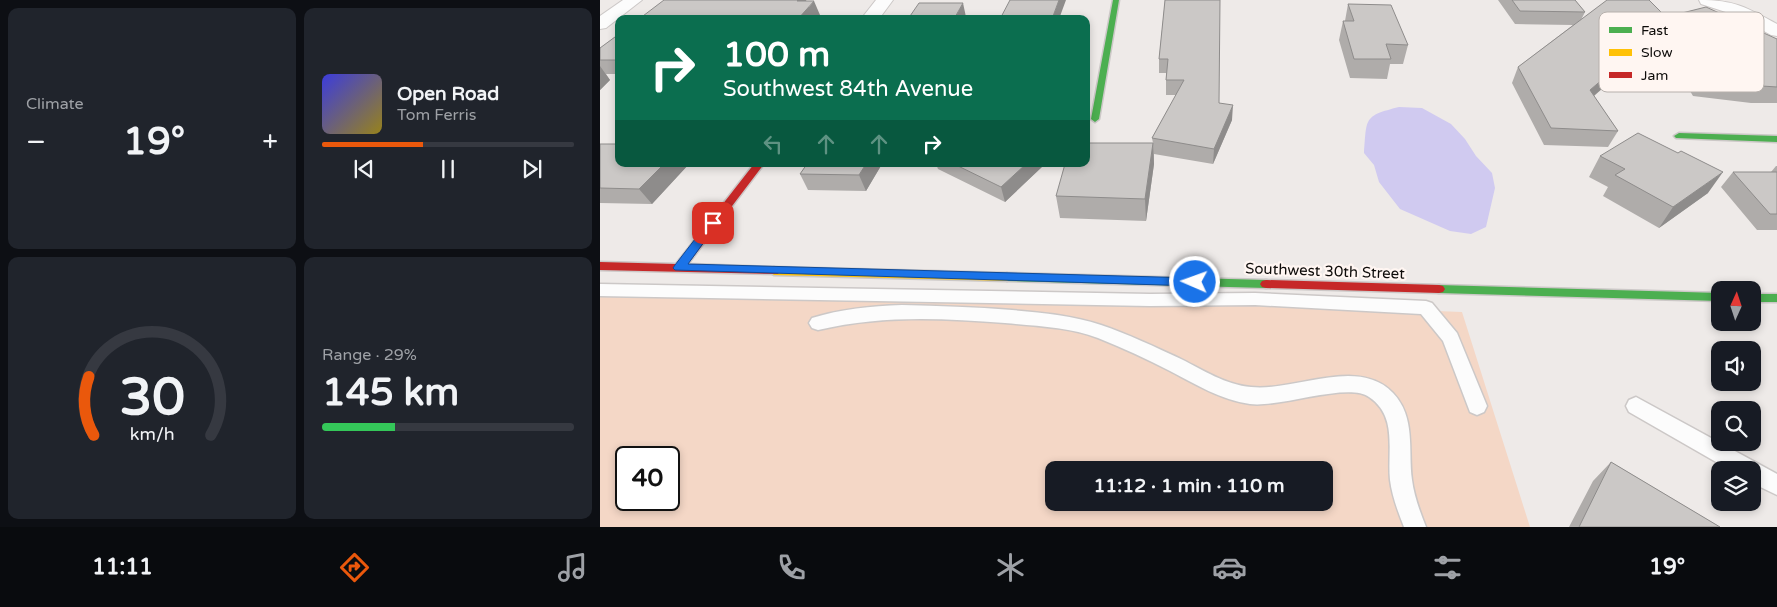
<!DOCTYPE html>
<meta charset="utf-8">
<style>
:root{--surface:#171b24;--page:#20242c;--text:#f1f3f6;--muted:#9ea1a6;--line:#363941;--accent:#ea580c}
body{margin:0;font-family:"Varela Round",sans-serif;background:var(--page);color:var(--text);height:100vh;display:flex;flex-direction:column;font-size:19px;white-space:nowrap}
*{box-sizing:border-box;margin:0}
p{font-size:16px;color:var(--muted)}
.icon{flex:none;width:28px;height:28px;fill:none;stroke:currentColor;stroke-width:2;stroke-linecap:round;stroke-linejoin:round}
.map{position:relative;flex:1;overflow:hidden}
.side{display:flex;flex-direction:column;gap:8px;padding:8px;background:#0d0f14;width:600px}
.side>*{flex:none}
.banner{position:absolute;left:15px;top:15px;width:475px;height:152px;border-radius:10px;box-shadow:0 2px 8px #0003;background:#0b6e4f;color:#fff;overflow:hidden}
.needle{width:32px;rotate:3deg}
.controls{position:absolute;left:1111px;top:281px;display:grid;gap:10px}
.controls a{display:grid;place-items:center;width:50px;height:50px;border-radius:10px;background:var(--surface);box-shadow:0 2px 8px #0003;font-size:25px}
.speed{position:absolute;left:15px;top:446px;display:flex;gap:10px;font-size:25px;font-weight:700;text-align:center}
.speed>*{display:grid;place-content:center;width:65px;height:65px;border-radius:50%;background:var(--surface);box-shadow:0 2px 8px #0003;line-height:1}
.speed .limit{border:2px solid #111;border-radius:8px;background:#fff;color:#111}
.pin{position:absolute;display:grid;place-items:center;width:42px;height:42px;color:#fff;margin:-21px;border-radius:10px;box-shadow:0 2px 8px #0006}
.me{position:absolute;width:55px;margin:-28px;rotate:272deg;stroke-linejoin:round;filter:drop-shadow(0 0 4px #0008)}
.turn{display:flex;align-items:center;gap:18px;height:105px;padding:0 25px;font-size:22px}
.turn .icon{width:65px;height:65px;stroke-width:2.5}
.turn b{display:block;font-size:35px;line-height:42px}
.lanes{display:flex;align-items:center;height:48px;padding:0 25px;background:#0003;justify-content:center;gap:25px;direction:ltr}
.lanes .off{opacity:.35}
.big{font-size:38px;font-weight:700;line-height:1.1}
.side .card{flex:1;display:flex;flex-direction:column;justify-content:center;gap:8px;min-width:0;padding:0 18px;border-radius:10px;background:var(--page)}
.side .dial{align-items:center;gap:0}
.dial svg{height:130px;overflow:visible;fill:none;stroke:var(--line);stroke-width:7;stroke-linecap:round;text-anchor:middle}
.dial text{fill:var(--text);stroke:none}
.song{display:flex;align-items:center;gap:15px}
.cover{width:60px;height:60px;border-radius:8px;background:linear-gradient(135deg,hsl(240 70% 55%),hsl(50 70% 35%))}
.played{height:5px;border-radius:2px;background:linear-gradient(90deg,var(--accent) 40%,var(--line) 40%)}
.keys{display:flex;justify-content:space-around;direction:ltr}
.heat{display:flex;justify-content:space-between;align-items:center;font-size:28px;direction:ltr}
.charge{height:8px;border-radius:4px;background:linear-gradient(90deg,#34c759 29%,var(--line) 0)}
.side .tiles{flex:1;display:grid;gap:8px;grid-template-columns:repeat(2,1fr)}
.trip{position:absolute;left:445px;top:461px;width:288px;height:50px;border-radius:10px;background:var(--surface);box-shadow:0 2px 8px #0003;font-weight:700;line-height:50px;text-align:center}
.tab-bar{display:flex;height:80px;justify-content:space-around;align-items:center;background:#090b0e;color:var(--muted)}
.tab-bar .icon{width:35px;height:35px}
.tab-bar .current{color:var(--accent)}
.tab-bar b{font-size:22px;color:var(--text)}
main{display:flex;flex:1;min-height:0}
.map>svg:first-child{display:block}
</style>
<main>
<section class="side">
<div class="tiles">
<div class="card"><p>Climate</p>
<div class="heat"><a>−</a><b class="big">19°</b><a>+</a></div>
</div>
<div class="card">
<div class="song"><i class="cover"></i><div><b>Open Road</b><p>Tom Ferris</p></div></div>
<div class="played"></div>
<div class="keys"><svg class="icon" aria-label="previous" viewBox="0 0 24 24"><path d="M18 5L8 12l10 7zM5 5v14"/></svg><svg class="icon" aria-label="pause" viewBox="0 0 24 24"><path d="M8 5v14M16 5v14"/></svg><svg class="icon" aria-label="next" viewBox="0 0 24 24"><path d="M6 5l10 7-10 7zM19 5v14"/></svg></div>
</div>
<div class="card dial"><svg viewBox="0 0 100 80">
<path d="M14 69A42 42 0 1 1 86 69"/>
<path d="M14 69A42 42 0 0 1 11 33" stroke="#ea580c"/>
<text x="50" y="56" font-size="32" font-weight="700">30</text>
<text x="50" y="72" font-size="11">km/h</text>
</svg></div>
<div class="card"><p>Range · 29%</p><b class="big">145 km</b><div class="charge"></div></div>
</div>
</section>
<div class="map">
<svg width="1177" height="527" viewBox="0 0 1177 527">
<rect width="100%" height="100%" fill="#eeeae8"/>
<path fill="#f4d7c6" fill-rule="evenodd" d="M 0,288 L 550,300 L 862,312 L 930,527 L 0,527 ZM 26,458 L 69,458 L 69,500 L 26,500 ZM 454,470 L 724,470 L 724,502 L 454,502 Z"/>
<path fill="#d0caf0" d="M 799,107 L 822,108 L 851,124 L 865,139 L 876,156 L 892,173 L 895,188 L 886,227 L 871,234 L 850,231 L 800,209 L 779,182 L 774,165 L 764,153 C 767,118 763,116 799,107 Z"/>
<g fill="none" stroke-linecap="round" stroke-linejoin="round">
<g stroke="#ccc8c7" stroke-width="3">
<path id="lane" d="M 0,284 L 550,294 L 655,293 L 826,301 L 832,303 L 857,333 L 887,406 L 884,412 L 877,415 L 870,412 L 843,341 L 821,314 L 655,305 L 550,306 L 0,296 Z
M 302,305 C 338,306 375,307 412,310 C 442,313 472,315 501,325 C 528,334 555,347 581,359 C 603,370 626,385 651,387 C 694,392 758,356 793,393 C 816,417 808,450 812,480 C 814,496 820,512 826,527 L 804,527 C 798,512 792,496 790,480 C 787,451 798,416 769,397 C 748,382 680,408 650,404 C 621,400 595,384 570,371 C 547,359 523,348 498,338 C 469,327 436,326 405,323 C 340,318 282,315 218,330 L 212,328 L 209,323 L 212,318 C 241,309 271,306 302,305 Z
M 1036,397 L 1177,474 L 1177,495 L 1152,483 L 1152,470 L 1130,470 L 1029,412 L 1026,406 L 1029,400 Z"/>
</g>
<g stroke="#ccc8c7" stroke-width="2">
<path id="street" d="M 23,0 L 42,0 L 6,28 L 0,29 L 0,16 Z
M 276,0 L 293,0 L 279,19 L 261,19 Z
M 1099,0 C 1135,0 1146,7 1177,24 L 1177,36 L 1171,35 L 1135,15 L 1101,4 Z"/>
</g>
<g stroke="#ccc8c7" stroke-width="3">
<path id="fast" d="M 513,0 L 519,0 L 499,119 L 495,122 L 491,119 Z
M 1079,133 L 1177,136 L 1177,142 L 1076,138 L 1074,136 Z
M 407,273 L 666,280 L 670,281 L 672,284 L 670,287 L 666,288 L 407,281 L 401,277 Z
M 839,285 L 1120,293 L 1120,301 L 839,293 L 835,292 L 833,289 L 835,286 Z
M 1152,294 L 1177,294 L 1177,302 L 1152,302 Z"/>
</g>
<g stroke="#ccc8c7" stroke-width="3">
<path id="slow" d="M 174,267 L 407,273 L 413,277 L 407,281 L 174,275 L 168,271 Z"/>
</g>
<g stroke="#ccc8c7" stroke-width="3">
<path id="jam" d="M 154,164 L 164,164 L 88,264 L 174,267 L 180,271 L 178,274 L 0,270 L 0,262 L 76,264 Z
M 666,280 L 839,285 L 843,286 L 845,289 L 843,292 L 839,293 L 666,288 L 662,287 L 660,284 L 662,281 Z"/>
</g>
<use href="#lane" fill="#fcfcfc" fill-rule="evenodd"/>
<use href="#street" fill="#fcfcfc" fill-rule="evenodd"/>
<use href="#fast" fill="#4caf50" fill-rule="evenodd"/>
<use href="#slow" fill="#ffc107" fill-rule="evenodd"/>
<use href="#jam" fill="#c62828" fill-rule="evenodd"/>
</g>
<path fill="#afacaa" d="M 565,0 L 619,103 L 632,120 L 613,164 L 554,154 L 554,164 L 546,221 L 460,218 L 456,196 L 553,143 L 552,138 L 576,95 L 566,95 L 566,73 L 559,73 L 559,59 Z
M 898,0 L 975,0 L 985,12 L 981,20 L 1066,17 L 1177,39 L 1177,103 L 1151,103 L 1093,96 L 1090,91 L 1048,86 L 1035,60 L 994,96 L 1018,131 L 1008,147 L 944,145 L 912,83 L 918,67 L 973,25 L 915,24 Z
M 748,4 L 808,45 L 803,64 L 790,64 L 787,79 L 750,78 L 739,40 L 743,21 L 745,21 Z
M 19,34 L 19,74 L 6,74 L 10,80 L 0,90 L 0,48 Z
M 0,144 L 89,164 L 52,204 L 0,203 Z
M 1078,153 L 1108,193 L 1059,228 L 1003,196 L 1008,187 L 989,177 L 1000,156 Z
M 207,164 L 282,164 L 266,191 L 208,190 L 200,174 Z
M 336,164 L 444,164 L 444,165 L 405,202 L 338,169 Z
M 1176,166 L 1177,166 L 1177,230 L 1157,230 L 1121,187 L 1133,172 L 1171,172 Z
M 1011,462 L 1120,527 L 969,527 L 993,481 Z"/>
<path fill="#8e8c8b" d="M 198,0 L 206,0 L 209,7 L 214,1 L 220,15 L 217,19 L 198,19 L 197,1 Z
M 459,0 L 466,0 L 459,19 L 452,19 Z
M 363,3 L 366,17 L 366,19 L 354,19 Z
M 1044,44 L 1035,60 L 982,106 L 990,90 Z
M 0,66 L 10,80 L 0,90 Z
M 633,105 L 632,120 L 613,164 L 614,149 Z
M 553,143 L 554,164 L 546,221 L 545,199 Z
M 64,164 L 89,164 L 52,204 L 39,189 Z
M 266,164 L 282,164 L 266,191 L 259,175 Z
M 426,164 L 444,164 L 444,165 L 405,202 L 401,187 Z
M 1123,172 L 1108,193 L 1059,228 L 1073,207 Z"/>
<path fill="#cbc8c6" stroke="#8e8c8b" d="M 64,0 L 198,0 L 197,1 L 214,1 L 198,19 L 39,19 Z
M 410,0 L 459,0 L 452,19 L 400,19 Z
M 565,0 L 620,0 L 619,103 L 633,105 L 614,149 L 552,138 L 584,80 L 566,80 L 568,59 L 559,59 Z
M 912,0 L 975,0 L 985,12 L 920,11 Z
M 1007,0 L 1049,0 L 1066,17 L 1106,7 L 1177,39 L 1177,87 L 1162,86 L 1104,80 L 1100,75 L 1057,70 L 1044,44 L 990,90 L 1018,131 L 951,128 L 918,67 Z
M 319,3 L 363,3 L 354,19 L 308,19 Z
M 748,4 L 791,5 L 808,45 L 786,44 L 791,59 L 754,59 L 743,21 L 754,21 Z
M 19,34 L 19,60 L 0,60 L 0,48 Z
M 1038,133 L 1078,153 L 1081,151 L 1123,172 L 1073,207 L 1015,175 L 1025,169 L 1000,156 Z
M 486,143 L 553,143 L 545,199 L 456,196 L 465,164 L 486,164 Z
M 0,144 L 19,144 L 19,164 L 64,164 L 39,189 L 0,188 Z
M 207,164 L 266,164 L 259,175 L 200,174 Z
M 354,164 L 426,164 L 401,187 Z
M 1133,172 L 1177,172 L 1177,214 L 1170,214 Z
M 1011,462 L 1120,527 L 979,527 Z"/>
<path fill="#1a73e8" stroke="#114b97" d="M 113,220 L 118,223 L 88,264 L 595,278 L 601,282 L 595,286 L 75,270 L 73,268 L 75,265 L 109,221 Z"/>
<g text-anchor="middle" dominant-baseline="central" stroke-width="4.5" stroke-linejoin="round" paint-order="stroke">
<g font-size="15" fill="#0d0b09" stroke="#fff6f2">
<text transform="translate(725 271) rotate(2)">Southwest 30th Street</text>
</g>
</g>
<rect x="999" y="12" width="165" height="80" rx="8" fill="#fff6f2" stroke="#b6b0ac" stroke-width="1"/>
<rect x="1009" y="27" width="23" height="6" fill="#4caf50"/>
<rect x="1009" y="49" width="23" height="7" fill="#ffc107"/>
<rect x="1009" y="72" width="23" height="6" fill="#c62828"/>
<g font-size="14" fill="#0d0b09">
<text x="1041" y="35">Fast</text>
<text x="1041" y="57">Slow</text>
<text x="1041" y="80">Jam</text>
</g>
</svg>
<div class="controls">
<a><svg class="needle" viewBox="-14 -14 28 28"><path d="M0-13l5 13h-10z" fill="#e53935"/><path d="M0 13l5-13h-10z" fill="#9ea1a6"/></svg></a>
<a><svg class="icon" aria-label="sound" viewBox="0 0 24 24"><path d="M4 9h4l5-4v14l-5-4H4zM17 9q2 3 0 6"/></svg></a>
<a><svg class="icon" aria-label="search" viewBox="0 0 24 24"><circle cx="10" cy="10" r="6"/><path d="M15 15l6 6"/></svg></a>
<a><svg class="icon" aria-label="layers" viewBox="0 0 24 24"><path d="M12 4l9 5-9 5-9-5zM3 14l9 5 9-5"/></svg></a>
</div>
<div class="speed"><div class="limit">40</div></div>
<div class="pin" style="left:113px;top:223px;background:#d93025"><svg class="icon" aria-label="arrive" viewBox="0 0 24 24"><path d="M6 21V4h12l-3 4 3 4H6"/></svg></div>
<svg class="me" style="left:595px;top:282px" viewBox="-20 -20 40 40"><circle r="17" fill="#1a73e8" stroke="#fff" stroke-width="3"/><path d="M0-11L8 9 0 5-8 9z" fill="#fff"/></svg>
<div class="trip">11:12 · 1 min · 110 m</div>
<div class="banner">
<div class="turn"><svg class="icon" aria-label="right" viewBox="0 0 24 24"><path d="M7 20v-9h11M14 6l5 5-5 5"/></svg><div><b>100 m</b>Southwest 84th Avenue</div></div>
<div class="lanes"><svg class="icon off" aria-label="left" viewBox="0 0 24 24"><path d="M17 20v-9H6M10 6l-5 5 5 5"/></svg><svg class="icon off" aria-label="ahead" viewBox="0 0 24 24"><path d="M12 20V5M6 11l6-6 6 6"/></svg><svg class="icon off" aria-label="ahead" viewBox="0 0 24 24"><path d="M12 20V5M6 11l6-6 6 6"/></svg><svg class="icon" aria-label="right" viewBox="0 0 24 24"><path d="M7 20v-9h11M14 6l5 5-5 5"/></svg></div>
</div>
</div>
</main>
<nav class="tab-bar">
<b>11:11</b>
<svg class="icon current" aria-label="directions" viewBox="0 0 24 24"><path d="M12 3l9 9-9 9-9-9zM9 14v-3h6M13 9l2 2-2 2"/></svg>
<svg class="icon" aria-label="music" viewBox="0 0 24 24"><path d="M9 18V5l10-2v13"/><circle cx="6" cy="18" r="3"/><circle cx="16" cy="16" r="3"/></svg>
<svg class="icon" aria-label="phone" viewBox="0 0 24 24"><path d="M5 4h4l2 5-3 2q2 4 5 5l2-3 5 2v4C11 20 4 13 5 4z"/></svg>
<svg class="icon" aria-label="climate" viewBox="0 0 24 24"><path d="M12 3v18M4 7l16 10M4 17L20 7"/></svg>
<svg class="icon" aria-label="car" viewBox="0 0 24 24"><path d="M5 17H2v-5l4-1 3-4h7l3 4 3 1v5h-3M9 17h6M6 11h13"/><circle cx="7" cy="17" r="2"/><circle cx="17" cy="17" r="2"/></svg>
<svg class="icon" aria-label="filters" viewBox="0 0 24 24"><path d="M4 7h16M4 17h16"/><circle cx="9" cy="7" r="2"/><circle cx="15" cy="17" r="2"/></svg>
<b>19°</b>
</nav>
